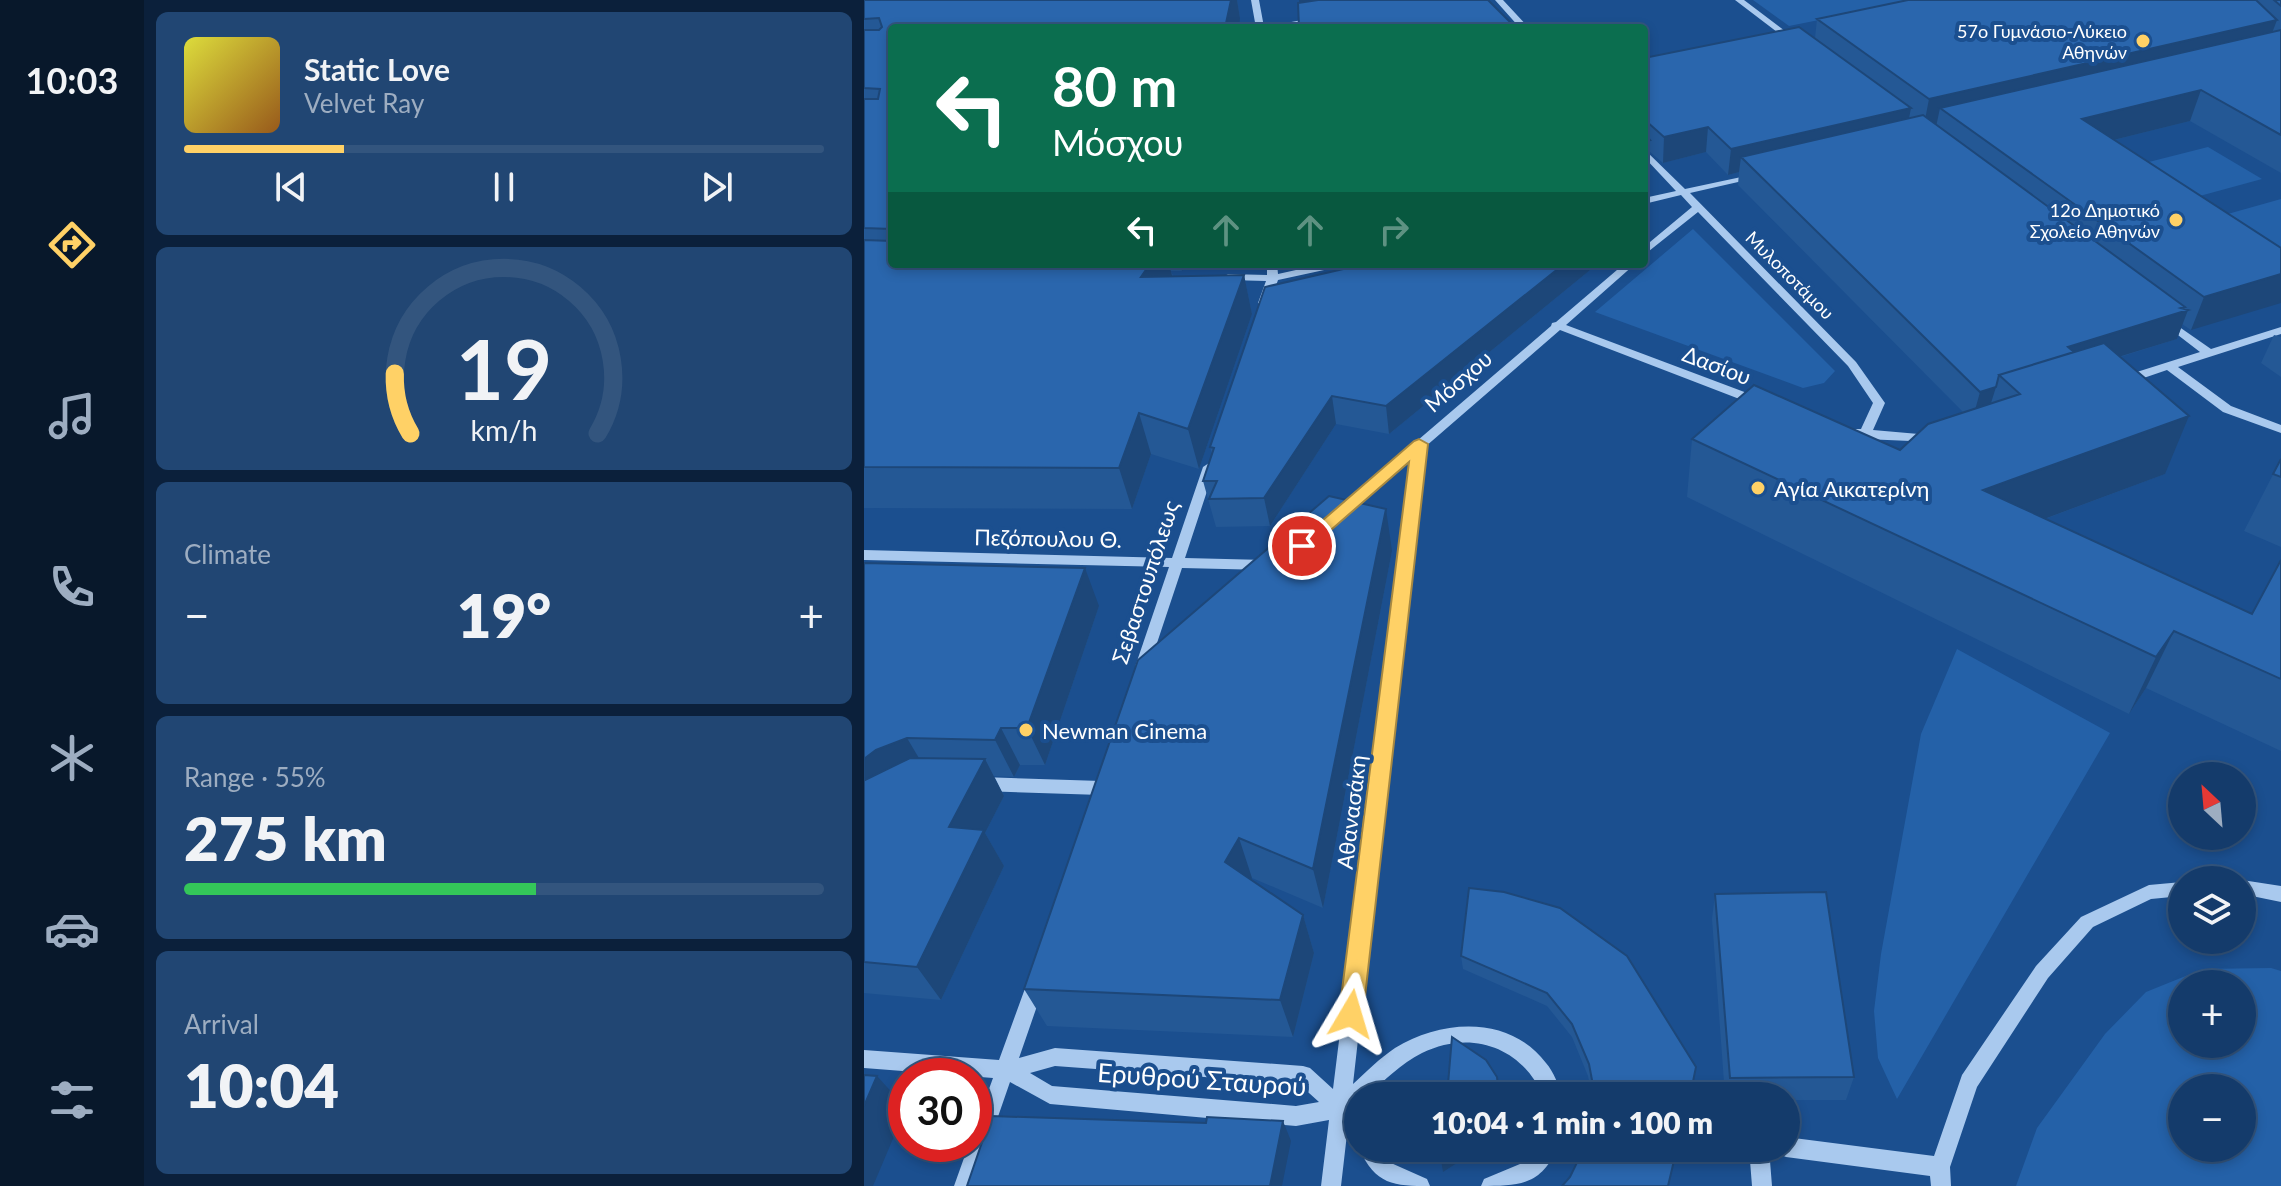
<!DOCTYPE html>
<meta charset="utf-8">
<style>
:root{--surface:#143b6b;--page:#214673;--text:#f1f3f6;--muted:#9dadc1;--line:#33557e;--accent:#ffd166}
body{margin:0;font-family:Lato,sans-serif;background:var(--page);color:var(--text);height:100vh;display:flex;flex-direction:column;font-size:30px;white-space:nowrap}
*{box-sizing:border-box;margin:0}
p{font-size:26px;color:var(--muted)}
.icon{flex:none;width:44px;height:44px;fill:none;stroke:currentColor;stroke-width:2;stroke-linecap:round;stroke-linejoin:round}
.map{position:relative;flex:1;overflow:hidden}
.sheet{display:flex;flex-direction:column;gap:12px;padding:12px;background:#0b203b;width:720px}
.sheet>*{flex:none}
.guide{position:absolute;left:24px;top:24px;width:760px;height:244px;border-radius:8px;box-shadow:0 4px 12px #0003,0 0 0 2px var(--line);background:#0b6e4f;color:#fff;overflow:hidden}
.needle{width:52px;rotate:334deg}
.controls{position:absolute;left:1304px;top:762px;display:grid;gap:16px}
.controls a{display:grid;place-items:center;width:88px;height:88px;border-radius:50%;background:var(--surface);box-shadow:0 4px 12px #0003,0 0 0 2px var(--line);font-size:40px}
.speed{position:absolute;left:24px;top:1058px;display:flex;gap:16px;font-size:40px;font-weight:700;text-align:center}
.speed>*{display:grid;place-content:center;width:104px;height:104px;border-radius:50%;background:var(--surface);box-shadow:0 4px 12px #0003,0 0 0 2px var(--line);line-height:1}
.speed .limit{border:12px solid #d22;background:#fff;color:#111}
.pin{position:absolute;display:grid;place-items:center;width:68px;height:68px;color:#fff;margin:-34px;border:4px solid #fff;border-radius:50%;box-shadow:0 2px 8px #0007}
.me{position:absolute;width:88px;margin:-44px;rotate:7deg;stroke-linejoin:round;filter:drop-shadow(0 0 6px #0008)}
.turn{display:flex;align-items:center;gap:28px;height:168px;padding:0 32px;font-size:36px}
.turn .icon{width:104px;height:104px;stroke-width:2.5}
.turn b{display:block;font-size:56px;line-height:68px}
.lanes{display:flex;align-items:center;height:76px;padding:0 32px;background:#0003;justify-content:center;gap:40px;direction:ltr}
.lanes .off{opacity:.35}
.big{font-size:60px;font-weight:800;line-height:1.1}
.sheet .card{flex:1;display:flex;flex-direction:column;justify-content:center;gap:12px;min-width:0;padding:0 28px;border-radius:12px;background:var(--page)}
.sheet .dial{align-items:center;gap:0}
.dial svg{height:208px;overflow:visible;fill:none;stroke:var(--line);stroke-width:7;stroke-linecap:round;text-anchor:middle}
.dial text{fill:var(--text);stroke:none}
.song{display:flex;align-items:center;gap:24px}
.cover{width:96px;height:96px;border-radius:12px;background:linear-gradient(135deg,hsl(60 70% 55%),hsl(30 70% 35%))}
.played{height:8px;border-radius:4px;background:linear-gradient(90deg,var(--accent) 25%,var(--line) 25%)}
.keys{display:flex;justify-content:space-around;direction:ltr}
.heat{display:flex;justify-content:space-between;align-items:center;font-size:44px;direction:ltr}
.charge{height:12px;border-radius:6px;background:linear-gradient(90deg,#34c759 55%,var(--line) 0)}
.trip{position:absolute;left:480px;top:1082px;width:456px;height:80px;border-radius:40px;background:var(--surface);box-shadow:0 4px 12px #0003,0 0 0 2px var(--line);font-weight:800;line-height:80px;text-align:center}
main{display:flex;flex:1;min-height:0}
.menu{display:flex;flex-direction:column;width:144px;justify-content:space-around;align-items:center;background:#08182b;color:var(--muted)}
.menu .icon{width:56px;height:56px}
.menu .selected{color:var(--accent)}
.menu b{font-size:36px;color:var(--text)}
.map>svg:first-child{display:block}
</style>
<main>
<nav class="menu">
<b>10:03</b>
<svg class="icon selected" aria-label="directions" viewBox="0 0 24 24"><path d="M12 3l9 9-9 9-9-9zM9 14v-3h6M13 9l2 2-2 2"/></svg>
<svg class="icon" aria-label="music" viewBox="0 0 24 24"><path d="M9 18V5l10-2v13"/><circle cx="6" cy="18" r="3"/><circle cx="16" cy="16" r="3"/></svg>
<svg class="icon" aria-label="phone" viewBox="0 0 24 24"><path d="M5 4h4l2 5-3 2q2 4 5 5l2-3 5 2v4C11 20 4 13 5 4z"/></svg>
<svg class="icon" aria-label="climate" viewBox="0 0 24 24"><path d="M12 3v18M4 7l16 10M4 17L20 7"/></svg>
<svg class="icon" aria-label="car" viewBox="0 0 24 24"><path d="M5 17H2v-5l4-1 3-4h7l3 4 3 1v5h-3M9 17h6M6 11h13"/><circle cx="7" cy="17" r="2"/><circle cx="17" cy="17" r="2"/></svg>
<svg class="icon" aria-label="filters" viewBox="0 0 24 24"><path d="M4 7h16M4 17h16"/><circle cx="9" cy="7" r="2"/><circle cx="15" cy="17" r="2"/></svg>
</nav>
<section class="sheet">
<div class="card">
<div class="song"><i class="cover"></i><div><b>Static Love</b><p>Velvet Ray</p></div></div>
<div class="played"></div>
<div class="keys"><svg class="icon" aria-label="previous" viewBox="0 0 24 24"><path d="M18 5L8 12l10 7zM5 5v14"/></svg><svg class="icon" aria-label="pause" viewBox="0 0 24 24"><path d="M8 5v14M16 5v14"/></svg><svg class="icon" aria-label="next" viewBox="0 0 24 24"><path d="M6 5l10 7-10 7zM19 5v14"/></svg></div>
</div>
<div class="card dial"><svg viewBox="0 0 100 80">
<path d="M14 69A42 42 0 1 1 86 69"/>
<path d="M14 69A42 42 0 0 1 8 46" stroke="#ffd166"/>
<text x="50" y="56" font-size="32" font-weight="700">19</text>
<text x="50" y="72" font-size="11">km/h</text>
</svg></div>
<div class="card"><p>Climate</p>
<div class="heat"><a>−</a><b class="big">19°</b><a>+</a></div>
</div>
<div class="card"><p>Range · 55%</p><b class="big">275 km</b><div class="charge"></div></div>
<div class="card"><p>Arrival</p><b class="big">10:04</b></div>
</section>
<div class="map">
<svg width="1417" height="1186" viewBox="0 0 1417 1186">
<rect width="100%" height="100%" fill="#1b4f8f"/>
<path fill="#2461a8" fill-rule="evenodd" d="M 889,0 L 1055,0 L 925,26 Z
M 1344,147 L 1398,179 L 1321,200 L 1269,166 Z
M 1417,199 L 1417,259 L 1353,217 Z
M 829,229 L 971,371 L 960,383 L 939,388 L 731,312 Z
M 1093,649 L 1246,733 L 1033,1099 L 1014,1058 L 1010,1011 L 1017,954 L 1057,734 Z
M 1407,968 L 1417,971 L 1417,1186 L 1152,1186 L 1173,1128 L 1241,1034 L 1282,992 L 1339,969 ZM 1378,984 L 1378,1044 L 1318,1044 L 1318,984 ZM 1378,1088 L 1378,1148 L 1318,1148 L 1318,1088 Z"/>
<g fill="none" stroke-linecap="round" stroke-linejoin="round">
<path fill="#a9c9ee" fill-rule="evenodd" d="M 387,0 L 395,0 L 400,27 L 454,17 L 458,19 L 417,28 L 392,28 Z
M 631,0 L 639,0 L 665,28 L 656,28 Z
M 871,0 L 880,0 L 933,40 L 926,42 Z
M 780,149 L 821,189 L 896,173 L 896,177 L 826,193 L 992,362 L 1021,403 L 1009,430 L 1066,435 L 1072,439 L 1070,442 L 1000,439 L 983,435 L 981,432 L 983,429 L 997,429 L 1009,403 L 984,366 L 834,212 L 780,255 L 780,247 L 828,207 L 817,195 L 780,204 L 780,198 L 812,191 L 780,157 Z
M 403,264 L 413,264 L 414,274 L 459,264 L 479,264 L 474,267 L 414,280 L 406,303 L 400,306 L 394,303 L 402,281 L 364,280 L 359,277 L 364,274 L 403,275 Z
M 760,264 L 771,264 L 702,325 L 899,399 L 901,402 L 899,405 L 891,405 L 696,330 L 561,447 L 489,1084 C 502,1072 516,1058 531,1048 C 578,1019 646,1015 682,1063 C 690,1072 694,1085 699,1096 L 679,1096 C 658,1047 607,1029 558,1053 C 537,1064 520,1080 504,1096 L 494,1096 L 494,1105 L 489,1109 L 494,1117 L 494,1143 L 487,1140 L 483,1134 L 477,1186 L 457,1186 L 465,1120 L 432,1126 L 186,1104 L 146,1082 L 110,1186 L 90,1186 L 105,1144 L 110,1144 L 110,1130 L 129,1078 L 0,1068 L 0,1050 L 135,1060 L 163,983 L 166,977 L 172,975 L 178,977 L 181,983 L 155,1058 L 191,1048 L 439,1066 L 446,1068 L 469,1089 L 547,459 L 482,515 L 477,516 L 470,512 L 687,326 L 688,323 L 692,322 ZM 191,1066 L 435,1084 L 455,1102 L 432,1106 L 188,1086 L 166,1073 Z
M 1301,317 L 1347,349 L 1417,327 L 1417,334 L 1314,367 L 1367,406 L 1417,425 L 1417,433 L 1359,412 L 1303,370 L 1265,383 L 1257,383 L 1257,377 L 1336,352 L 1297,322 L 1297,318 Z
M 345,463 L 351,467 L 321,558 L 402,560 L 409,565 L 402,570 L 318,568 L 285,667 L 283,671 L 273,671 L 271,667 L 305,567 L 0,560 L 0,550 L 308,558 L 339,467 Z
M 117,777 L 237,781 L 243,783 L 245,788 L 243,793 L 237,795 L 117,791 L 111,789 L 109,784 L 111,779 Z
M 1377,880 L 1378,880 L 1417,886 L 1417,902 L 1378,894 Z
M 1318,882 L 1318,896 L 1287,899 L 1229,927 L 1184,978 L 1113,1087 L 1086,1167 L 1087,1186 L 1067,1186 L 1066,1176 L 922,1157 L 915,1154 L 913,1148 L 922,1148 L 922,1137 L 1070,1156 L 1098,1075 L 1172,966 L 1217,917 L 1285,885 Z
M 495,1148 L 517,1148 L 527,1163 L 563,1179 L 566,1186 C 530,1186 511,1185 495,1148 Z
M 671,1148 L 693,1148 C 677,1186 654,1186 617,1186 L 620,1179 L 663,1161 Z
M 885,1148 L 905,1148 L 908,1186 L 888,1186 Z"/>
</g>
<path fill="#245895" d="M 0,0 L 373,0 L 376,18 L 28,28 L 28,264 L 323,264 L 318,271 L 307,271 L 309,276 L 380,275 L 388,314 L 335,469 L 287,454 L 268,509 L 0,508 Z
M 1044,0 L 1417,0 L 1417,173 L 1326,121 L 1250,140 L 1417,248 L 1327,330 L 1318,324 L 1313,339 L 1256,357 L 1301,474 L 1181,519 L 1388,614 L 1417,559 L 1417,751 L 1282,688 L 1265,714 L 823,497 L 828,439 L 1036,450 L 1099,412 L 874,185 L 875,172 L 864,175 L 842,152 L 799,163 L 785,151 L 784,166 L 780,167 L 780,58 L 951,38 L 953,19 Z
M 501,264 L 731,264 L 731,266 L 525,434 L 472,424 L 406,526 L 352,527 L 339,481 L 348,454 L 346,447 Z
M 1410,335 L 1417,337 L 1417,377 L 1397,363 Z
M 1417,459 L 1417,547 L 1380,531 Z
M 528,551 L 459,908 L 388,878 L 387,879 L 439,915 L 450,953 L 429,1037 L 183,1026 L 160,989 Z
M 0,563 L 235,606 L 181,765 L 156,765 L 150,777 L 130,776 L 140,796 L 121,833 L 140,866 L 77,1000 L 0,993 Z
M 605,888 L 832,1067 L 827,1096 L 728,1096 L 724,1076 L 708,1037 L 683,1006 L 599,969 L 597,956 Z
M 851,894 L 990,1077 L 982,1100 L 922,1100 L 922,1096 L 861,1096 L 848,919 Z"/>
<path fill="#1d4779" d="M 367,0 L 373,0 L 376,18 L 375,28 L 361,28 Z
M 435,0 L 534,0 L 437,17 Z
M 1413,20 L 1402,49 L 1076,108 L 1072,127 L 1059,130 L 1065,99 Z
M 1337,90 L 1326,121 L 1209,150 L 1218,119 Z
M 1047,108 L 1042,134 L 877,157 L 875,172 L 864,175 L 867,149 Z
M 781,120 L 780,141 L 786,140 L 784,166 L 780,167 L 780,124 Z
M 844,127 L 842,152 L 799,163 L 800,137 Z
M 286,264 L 305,264 L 310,283 L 277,277 Z
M 316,264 L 323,264 L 318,271 Z
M 700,264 L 731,264 L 731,266 L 525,434 L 522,406 Z
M 1417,274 L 1417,303 L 1327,330 L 1340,297 Z
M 380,275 L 388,314 L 335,469 L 324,429 Z
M 1321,307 L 1319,311 L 1324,310 L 1313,339 L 1215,369 L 1204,347 Z
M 1132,387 L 1123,416 L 1108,421 L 1116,392 Z
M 468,396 L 472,424 L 406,526 L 400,498 Z
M 275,413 L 287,454 L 268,509 L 255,468 Z
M 1325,416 L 1301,474 L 1102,548 L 1119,490 Z
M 522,509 L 528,551 L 459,908 L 449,869 Z
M 221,568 L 235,606 L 181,765 L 163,728 Z
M 1310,631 L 1282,688 L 1265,714 L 1292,657 Z
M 137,728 L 156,765 L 150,777 L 131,740 Z
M 43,738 L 65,775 L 0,786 L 0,759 L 12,750 Z
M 121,759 L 140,796 L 121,833 L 140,866 L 77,1000 L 53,967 L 85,827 Z
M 375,838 L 388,878 L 375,901 L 361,862 Z
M 439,915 L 450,953 L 429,1037 L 416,1000 Z
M 13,1076 L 42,1108 L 9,1186 L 0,1186 L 0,1106 Z
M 419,1121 L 427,1141 L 418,1186 L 406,1186 Z
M 597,1148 L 616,1148 L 579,1172 L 577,1160 Z"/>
<path fill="#2a66ad" stroke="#1d4779" stroke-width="2" d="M 0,0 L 367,0 L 361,28 L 28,28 L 28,229 L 0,228 L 0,99 L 14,99 L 16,89 L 0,88 L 0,30 L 15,30 L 18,27 L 15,18 L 0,19 Z
M 454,0 L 624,0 L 652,28 L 435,28 L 434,3 Z
M 1044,0 L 1392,0 L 1413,20 L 1065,99 L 953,19 Z
M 1410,0 L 1417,0 L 1417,6 Z
M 935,27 L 1047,108 L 867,149 L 844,127 L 800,137 L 781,120 L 780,124 L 780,58 Z
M 1417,30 L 1417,135 L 1337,90 L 1218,119 L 1417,248 L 1417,274 L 1340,297 L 1076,108 Z
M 1059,115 L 1321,307 L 1317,308 L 1324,310 L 1204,347 L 1210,352 L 1135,375 L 1132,387 L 1116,392 L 877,157 Z
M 780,134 L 786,140 L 780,141 Z
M 0,240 L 28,241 L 28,264 L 286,264 L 277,277 L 380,275 L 324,429 L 275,413 L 255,468 L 0,467 Z
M 501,264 L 700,264 L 522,406 L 468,396 L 400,498 L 345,499 L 353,481 L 339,481 L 350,448 L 346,447 L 401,287 Z
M 1240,343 L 1325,416 L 1119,490 L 1388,614 L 1417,560 L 1417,679 L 1310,631 L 1292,657 L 828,439 L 890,385 L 1036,450 L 1064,424 L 1156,394 L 1135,375 Z
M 1417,459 L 1417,477 L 1409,474 Z
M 465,496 L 522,509 L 449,869 L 375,838 L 361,862 L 439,915 L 416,1000 L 160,989 L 274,660 Z
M 0,563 L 221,568 L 163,728 L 137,728 L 131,740 L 43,738 L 12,750 L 0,759 Z
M 46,758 L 121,759 L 85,827 L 120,830 L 53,967 L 0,962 L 0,779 L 1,780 Z
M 605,888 L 640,892 L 696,908 L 763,956 L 832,1067 L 826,1096 L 731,1096 L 725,1064 L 708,1024 L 683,993 L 597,956 Z
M 962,892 L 990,1077 L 866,1078 L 851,894 Z
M 588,1037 L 622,1060 L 633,1077 L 635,1096 L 583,1096 Z
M 0,1075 L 13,1076 L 0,1106 Z
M 127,1116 L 342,1123 L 343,1117 L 419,1121 L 406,1186 L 103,1186 Z
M 578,1148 L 597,1148 L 577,1160 Z
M 720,1148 L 813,1148 L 804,1186 L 698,1186 L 706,1177 Z"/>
<path fill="#ffd166" stroke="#a68842" stroke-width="2" d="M 555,439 L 564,444 L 499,1014 L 496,1022 L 487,1026 L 479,1022 L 475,1014 L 545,462 L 444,550 L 431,550 L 429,546 L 550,441 Z"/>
<g fill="#ffd166" stroke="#1b4f8f" stroke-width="3">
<circle cx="1279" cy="41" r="8"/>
<circle cx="1312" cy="220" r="8"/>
<circle cx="894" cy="488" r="8"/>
<circle cx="162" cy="730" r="8"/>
</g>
<g text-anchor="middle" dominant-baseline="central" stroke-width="8" stroke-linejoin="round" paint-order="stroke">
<g font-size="18" fill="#fff" stroke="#1b4f8f" text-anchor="end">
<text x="1263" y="31">57ο Γυμνάσιο-Λύκειο<tspan x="1263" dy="21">Αθηνών</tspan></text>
<text x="1296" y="210">12ο Δημοτικό<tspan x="1296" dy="21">Σχολείο Αθηνών</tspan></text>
</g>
<g font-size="18" fill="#fff" stroke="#1b4f8f">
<text transform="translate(926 275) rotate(45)">Μυλοποτάμου</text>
</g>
<g font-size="22" fill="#fff" stroke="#1b4f8f">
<text transform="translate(853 365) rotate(21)">Δασίου</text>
<text transform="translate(594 381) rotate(-41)">Μόσχου</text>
<text transform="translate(184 538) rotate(1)">Πεζόπουλου Θ.</text>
<text transform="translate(281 582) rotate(-72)">Σεβαστουπόλεως</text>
<text transform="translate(487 812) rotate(-83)">Αθανασάκη</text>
</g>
<g font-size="22" fill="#fff" stroke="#1b4f8f" text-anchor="start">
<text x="910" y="488">Αγία Αικατερίνη</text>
<text x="178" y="730">Newman Cinema</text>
</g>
<g font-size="26" fill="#fff" stroke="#1b4f8f">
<text transform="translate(338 1079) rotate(4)">Ερυθρού Σταυρού</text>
</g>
</g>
</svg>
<div class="controls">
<a><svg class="needle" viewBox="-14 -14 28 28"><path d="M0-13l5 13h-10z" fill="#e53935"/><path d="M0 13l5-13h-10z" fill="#9dadc1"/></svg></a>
<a><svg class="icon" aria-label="layers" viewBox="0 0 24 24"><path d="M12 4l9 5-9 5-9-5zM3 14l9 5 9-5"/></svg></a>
<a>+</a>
<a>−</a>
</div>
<div class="speed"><div class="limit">30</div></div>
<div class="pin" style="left:438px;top:546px;background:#d93025"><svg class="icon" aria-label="arrive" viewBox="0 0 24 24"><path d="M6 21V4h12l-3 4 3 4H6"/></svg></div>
<svg class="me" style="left:487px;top:1014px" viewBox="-20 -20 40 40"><path d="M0-17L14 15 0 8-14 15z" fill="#ffd166" stroke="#fff" stroke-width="4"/></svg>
<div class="trip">10:04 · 1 min · 100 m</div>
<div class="guide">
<div class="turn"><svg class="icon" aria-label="left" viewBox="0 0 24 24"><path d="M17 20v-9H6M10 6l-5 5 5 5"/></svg><div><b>80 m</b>Μόσχου</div></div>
<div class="lanes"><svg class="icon" aria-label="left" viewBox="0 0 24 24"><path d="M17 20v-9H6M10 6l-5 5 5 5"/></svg><svg class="icon off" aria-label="ahead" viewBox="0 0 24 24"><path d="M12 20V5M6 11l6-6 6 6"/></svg><svg class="icon off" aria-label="ahead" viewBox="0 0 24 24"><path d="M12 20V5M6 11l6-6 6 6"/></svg><svg class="icon off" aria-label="right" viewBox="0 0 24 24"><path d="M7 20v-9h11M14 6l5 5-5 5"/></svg></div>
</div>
</div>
</main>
